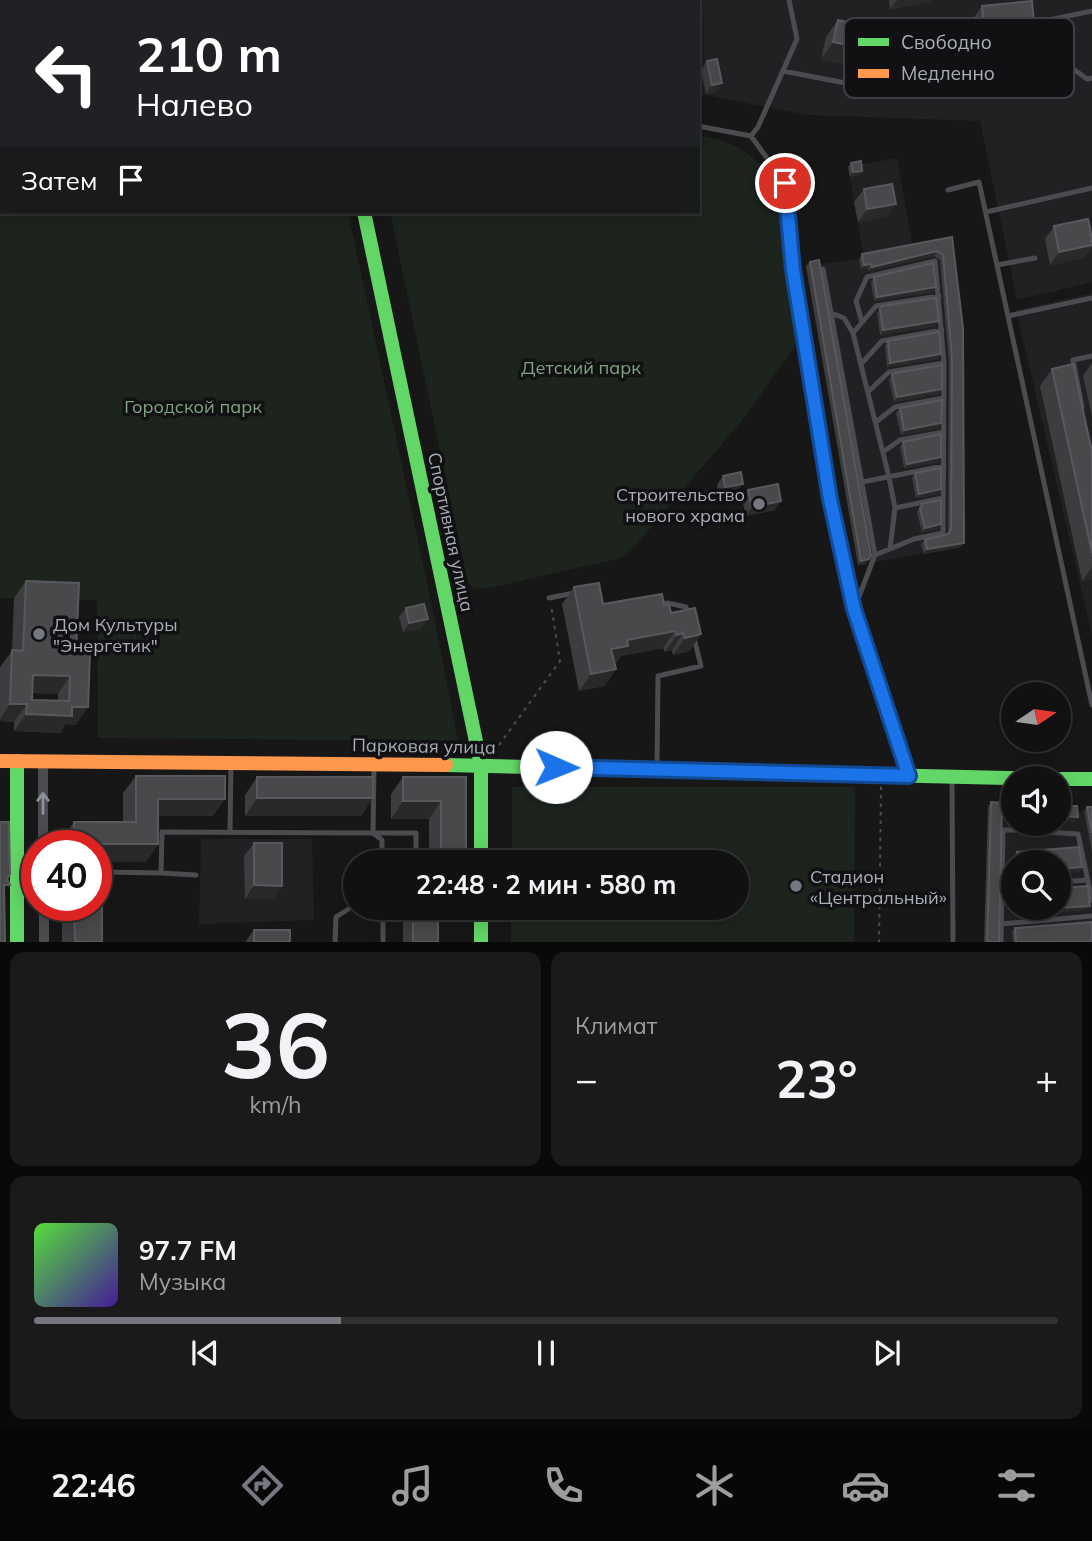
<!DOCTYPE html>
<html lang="ru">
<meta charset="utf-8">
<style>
:root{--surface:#111;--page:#1a1a1a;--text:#f1f3f6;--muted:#9c9d9f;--line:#303131;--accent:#757880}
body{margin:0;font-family:Mulish,sans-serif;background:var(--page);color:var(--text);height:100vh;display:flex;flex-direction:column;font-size:26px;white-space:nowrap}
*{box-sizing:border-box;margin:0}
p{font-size:23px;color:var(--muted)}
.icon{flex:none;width:38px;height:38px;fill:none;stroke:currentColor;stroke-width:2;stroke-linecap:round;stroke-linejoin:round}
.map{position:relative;height:942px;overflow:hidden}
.sheet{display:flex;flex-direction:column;gap:10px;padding:10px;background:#090909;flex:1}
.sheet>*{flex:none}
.hud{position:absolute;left:0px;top:0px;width:700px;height:214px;box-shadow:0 4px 18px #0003,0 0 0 2px var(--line);background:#202124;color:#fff;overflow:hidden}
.needle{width:46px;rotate:77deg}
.fabs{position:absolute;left:1001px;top:682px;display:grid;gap:14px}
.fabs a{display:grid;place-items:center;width:70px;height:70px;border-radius:50%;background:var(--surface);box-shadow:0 4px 18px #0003,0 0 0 2px var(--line);font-size:35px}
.speed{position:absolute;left:21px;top:830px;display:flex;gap:14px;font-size:35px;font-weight:700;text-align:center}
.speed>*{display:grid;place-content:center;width:91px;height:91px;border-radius:50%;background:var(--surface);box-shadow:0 4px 18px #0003,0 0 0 2px var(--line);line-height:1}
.speed .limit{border:10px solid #d22;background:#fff;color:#111}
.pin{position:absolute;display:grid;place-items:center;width:60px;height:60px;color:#fff;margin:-30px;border:4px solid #fff;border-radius:50%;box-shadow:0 2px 7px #0007}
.me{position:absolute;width:77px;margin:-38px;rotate:91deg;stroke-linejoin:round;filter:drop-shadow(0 0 5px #0008)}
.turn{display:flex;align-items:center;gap:24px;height:147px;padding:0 21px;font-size:32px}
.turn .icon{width:91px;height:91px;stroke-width:2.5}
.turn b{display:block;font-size:49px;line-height:60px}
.then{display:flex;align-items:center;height:66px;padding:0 21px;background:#0003;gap:14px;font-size:26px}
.big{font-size:52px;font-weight:700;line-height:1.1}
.sheet .card{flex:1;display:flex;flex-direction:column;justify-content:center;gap:10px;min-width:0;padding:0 24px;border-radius:14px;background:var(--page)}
.sheet .dial{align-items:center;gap:0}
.dial b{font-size:91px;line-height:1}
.song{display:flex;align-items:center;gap:21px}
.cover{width:84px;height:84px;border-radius:10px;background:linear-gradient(135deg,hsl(110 70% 55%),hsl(260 70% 35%))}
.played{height:7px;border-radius:4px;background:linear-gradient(90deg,var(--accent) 30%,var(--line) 30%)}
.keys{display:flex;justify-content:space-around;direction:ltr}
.heat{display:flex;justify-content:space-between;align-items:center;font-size:38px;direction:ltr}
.sheet .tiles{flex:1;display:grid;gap:10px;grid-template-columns:1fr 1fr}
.card:last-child{grid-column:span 2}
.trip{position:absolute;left:343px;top:850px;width:406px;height:70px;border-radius:35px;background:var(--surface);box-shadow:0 4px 18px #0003,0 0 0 2px var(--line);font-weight:700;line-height:70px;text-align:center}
.menu{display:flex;height:112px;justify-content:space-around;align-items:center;background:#070707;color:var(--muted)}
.menu .icon{width:49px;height:49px}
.menu .current{color:var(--accent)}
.menu b{font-size:32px;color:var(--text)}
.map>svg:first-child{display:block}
</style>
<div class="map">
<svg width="1092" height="943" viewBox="0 0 1092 943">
<rect width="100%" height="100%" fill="#171717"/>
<path fill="#212123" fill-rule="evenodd" d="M 375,0 L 1092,0 L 1092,282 L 1017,300 L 980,121 L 808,115 L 698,94 L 698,2 Z
M 897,158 L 913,248 L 949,241 L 960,332 L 961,547 L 858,565 L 806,266 L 864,258 L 848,167 Z
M 1092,293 L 1092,635 L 1016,310 Z
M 988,807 L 1013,808 L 1013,824 L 1059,824 L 1059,810 L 1092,812 L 1092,942 L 985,943 ZM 1013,863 L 1059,863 L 1059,908 L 1013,908 Z
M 201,839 L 312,839 L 314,920 L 199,924 Z"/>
<path fill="#1d241e" d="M 0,0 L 302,0 L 303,2 L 2,2 L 2,212 L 348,212 L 433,611 L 458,741 L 98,738 L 97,600 L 0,598 Z
M 698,135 C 740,141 772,164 782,206 L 797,343 L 744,418 L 635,546 L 621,558 L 489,588 L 474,589 L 467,580 L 390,212 L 698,212 Z
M 512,787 L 855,787 L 854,942 L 511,942 L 511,908 L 737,908 L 737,863 L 512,863 Z"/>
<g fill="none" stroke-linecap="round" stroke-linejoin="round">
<path stroke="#4d4e52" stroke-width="2" stroke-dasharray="3.5 5" stroke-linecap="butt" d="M 494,752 L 560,661 L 551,605
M 879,943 L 881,786"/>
<path stroke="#4b4c50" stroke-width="5" d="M 622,2 L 626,0
M 1092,11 L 1049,20 L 1057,57 L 1087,79 L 1092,78
M 783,71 L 887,91
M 698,126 L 751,136 L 785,183 L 793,270 L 830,499 L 854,609 L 908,773
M 751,136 L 758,127 L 797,39 L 789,0
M 948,190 L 979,182 L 1092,705
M 986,212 L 1092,188
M 997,265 L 1035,258
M 823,269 L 875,555 L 855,607
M 831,313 L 844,318 L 853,333 L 889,477 L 895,508 L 890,549
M 1008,316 L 1092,298
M 862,322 L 856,301 L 867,277 L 935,261 L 944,363 L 943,533 L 914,539 L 875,555
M 853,333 L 876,306 L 939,296
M 861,364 L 882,341 L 942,330
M 868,392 L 889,372 L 944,363
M 1082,407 L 1073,360 L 1092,356
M 876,422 L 895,407 L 944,398
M 883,452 L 900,440 L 944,432
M 862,482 L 944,466
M 895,508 L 943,498
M 549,598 L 574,593
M 658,604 L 668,603 L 686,607 L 688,615
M 657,767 L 658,676 L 701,666 L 694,638
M 952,778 L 953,943
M 1014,830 L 1078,834 L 1092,900
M 230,831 L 231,764
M 382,863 L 382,840 L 373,833 L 416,833 L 416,863
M 161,873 L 196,875
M 1059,882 L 1088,880
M 1002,885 L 1013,884
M 102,890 L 102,872 L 161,873 L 162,832 L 373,833 L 374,765
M 383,908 L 383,943
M 1001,924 L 1092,916
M 335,943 L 336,917 L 355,905
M 1001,943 L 1003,830 L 1014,830 L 1014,824"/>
<path stroke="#4b4c50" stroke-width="10" d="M 43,760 L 43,845
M 44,905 L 44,943"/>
<path stroke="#63d668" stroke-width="14" d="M 364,212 L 481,765 L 481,863
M 17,761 L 17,943
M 446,765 L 1056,779
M 1059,779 L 1092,779
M 481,908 L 481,943"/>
<path stroke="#ff974d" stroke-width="14" d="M 320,0 L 320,2
M 0,761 L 446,765"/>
</g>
<path fill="#3d3d3f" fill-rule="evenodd" d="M 376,0 L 418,0 L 419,2 L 376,2 Z
M 442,0 L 512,0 L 512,2 L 442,2 Z
M 889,0 L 931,0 L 929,2 L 890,9 Z
M 982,6 L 1034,22 L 1025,35 L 1003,37 L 996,46 L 976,48 L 973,19 Z
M 838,20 L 911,58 L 899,75 L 821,59 L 826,37 Z
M 707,61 L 716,92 L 706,94 L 701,70 Z
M 851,163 L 862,171 L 859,175 L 850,177 L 848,167 Z
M 864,189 L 887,217 L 858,222 L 854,202 Z
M 1054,226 L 1092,238 L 1092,247 L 1084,258 L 1050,265 L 1045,239 Z
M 952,237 L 961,547 L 924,554 L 921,544 L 925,540 L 948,533 L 949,363 L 940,260 L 934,256 L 868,271 L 868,268 L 861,269 L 859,259 L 862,254 Z
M 810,262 L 866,564 L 858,565 L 806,266 Z
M 874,277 L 936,287 L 932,292 L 874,301 L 871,282 Z
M 882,306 L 935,326 L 880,335 L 877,313 Z
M 888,341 L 941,354 L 938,359 L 887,367 L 885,346 Z
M 1092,363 L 1092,416 L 1083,376 Z
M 1052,369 L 1092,452 L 1092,579 L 1082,581 L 1040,386 Z
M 892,375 L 939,394 L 894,402 L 889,379 Z
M 900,408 L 941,423 L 938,428 L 901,435 L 896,413 Z
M 903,442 L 938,462 L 904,468 L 900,447 Z
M 915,473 L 941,489 L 938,494 L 916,498 L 912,478 Z
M 723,476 L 737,492 L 719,496 L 717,485 Z
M 748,490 L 775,510 L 746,516 L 742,499 Z
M 921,504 L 938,529 L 922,532 L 917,512 Z
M 26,581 L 76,653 L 76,725 L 66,724 L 60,733 L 14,731 L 14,722 L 0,721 L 0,667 L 12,651 L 14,598 ZM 32,693 L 58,694 L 58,701 L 32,700 Z
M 574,587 L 603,604 L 664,605 L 671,613 L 695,608 L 690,651 L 673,655 L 672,650 L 665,652 L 663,648 L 621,656 L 616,663 L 615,663 L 616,669 L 604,686 L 579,691 L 562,604 Z
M 406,608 L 422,628 L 403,632 L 399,617 Z
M 1013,713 L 1013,733 L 1011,733 L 1012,716 Z
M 136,776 L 213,816 L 158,816 L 158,844 L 146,862 L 102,862 L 102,942 L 62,942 L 62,905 L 96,905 L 96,845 L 62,845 L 62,839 L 74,822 L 123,822 L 123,793 Z
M 257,777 L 361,816 L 245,816 L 245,795 Z
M 403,777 L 466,777 L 466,863 L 429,863 L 429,819 L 391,819 L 391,794 Z
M 991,802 L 999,942 L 984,942 L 988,807 Z
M 1013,804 L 1013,817 L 1011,817 L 1010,808 Z
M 1087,807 L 1092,807 L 1092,852 L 1084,811 Z
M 254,843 L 273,899 L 245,899 L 244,856 Z
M 1079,847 L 1082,867 L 1079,872 L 1059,873 L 1059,863 L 1014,863 L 1014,856 L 1017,852 Z
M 1013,894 L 1013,908 L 1059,908 L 1087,910 L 1014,915 L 1012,895 Z
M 403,908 L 438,908 L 438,942 L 403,942 Z
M 1015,928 L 1092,942 L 1013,942 L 1012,932 Z
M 254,930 L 290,942 L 245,942 Z"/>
<path fill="#29292a" d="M 450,0 L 479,0 L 477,2 L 449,2 Z
M 897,0 L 931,0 L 929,2 L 890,9 Z
M 1034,22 L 1025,35 L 1003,37 L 996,46 L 976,48 L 985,35 L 1004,24 Z
M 833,42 L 911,58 L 899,75 L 821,59 Z
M 722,83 L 716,92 L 706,94 L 712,85 Z
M 862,171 L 859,175 L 850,177 L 853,172 Z
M 896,204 L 887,217 L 858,222 L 867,209 Z
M 1092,245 L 1092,247 L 1084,258 L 1050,265 L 1059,252 Z
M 937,251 L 934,256 L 868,271 L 872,267 Z
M 871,264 L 868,268 L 861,269 L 864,265 Z
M 936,287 L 932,292 L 874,301 L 877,297 Z
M 939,321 L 935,326 L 880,335 L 883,330 Z
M 941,354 L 938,359 L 887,367 L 890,363 Z
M 942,389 L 939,394 L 894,402 L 897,397 Z
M 941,423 L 938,428 L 901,435 L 904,430 Z
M 941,457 L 938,462 L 904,468 L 907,464 Z
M 743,484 L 737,492 L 719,496 L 725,487 Z
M 941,489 L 938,494 L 916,498 L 919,494 Z
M 781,501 L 775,510 L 746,516 L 752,507 Z
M 941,524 L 938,529 L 922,532 L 925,528 Z
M 964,543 L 961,547 L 924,554 L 927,549 Z
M 869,559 L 866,564 L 858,565 L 861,561 Z
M 1092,567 L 1092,579 L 1082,581 Z
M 428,619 L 422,628 L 403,632 L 409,623 Z
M 675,631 L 663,648 L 621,656 L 616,663 L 600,666 L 611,649 L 627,640 Z
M 683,633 L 672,650 L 665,652 L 677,635 Z
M 701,634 L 690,651 L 673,655 L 685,638 Z
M 616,669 L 604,686 L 579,691 L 591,674 Z
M 33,675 L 70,676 L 58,694 L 20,692 Z
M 10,704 L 27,704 L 14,722 L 0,721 L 0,719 Z
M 72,707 L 88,707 L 76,725 L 66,724 L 60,733 L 14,731 L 26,714 Z
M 257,798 L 373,798 L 361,816 L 245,816 Z
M 158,799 L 225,799 L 213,816 L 146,816 Z
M 403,801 L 441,801 L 429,819 L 391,819 Z
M 1059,816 L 1078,817 L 1075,822 L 1059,821 Z
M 102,844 L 158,844 L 146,862 L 96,862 Z
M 1082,867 L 1079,872 L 1059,873 L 1059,869 Z
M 254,885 L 282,886 L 273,899 L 245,899 Z
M 1090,906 L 1087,910 L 1014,915 L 1017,911 Z"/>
<path fill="#49494c" stroke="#58595d" stroke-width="2" fill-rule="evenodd" d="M 387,0 L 418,0 L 419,2 L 388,2 Z
M 486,0 L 512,0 L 512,2 L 487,2 Z
M 1032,1 L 1034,22 L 1004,24 L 1005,33 L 985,35 L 982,6 Z
M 838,20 L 916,36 L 911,58 L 833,42 Z
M 717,59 L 722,83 L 712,85 L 707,61 Z
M 861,161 L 862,171 L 853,172 L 851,163 Z
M 892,184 L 896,204 L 867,209 L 864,189 Z
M 1088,219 L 1092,238 L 1092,245 L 1059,252 L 1054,226 Z
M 952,237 L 963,328 L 964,543 L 927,549 L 925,540 L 948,534 L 951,529 L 952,359 L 943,255 L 937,251 L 872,267 L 871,264 L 864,265 L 862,254 Z
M 819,260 L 871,555 L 869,559 L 861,561 L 810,262 Z
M 933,263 L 936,287 L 877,297 L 874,277 Z
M 936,298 L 939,321 L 883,330 L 880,309 L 882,306 Z
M 939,332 L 941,354 L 890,363 L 888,341 Z
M 1073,364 L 1092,452 L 1092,553 L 1052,369 Z
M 942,365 L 942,389 L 897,397 L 892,375 L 895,373 Z
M 942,400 L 941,423 L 904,430 L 900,408 Z
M 941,434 L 941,457 L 907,464 L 903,442 Z
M 941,468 L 941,489 L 919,494 L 915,473 Z
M 741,472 L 743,484 L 725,487 L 723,476 Z
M 778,484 L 781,501 L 752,507 L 748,490 Z
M 941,500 L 941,524 L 925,528 L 920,508 L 922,507 L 921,504 Z
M 26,581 L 79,583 L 76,653 L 90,654 L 88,707 L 72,707 L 72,716 L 26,714 L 27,704 L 10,704 L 12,650 L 23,651 ZM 33,675 L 70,676 L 69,701 L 32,700 Z
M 599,583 L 603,604 L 662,594 L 664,605 L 669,604 L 671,613 L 695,608 L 701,634 L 685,638 L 683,633 L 677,635 L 675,631 L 627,640 L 628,646 L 611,649 L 616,669 L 591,674 L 574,587 Z
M 424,604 L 428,619 L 409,623 L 406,608 Z
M 1059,705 L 1061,705 L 1059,722 Z
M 136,776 L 225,776 L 225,799 L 158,799 L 158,844 L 102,844 L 102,942 L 75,942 L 74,905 L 96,905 L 96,845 L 74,845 L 74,822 L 136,822 Z
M 257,777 L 373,777 L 373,798 L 257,798 Z
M 403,777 L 466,777 L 466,863 L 441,863 L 441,801 L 403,801 Z
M 991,802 L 1002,803 L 999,942 L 987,942 Z
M 1059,806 L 1077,806 L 1078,817 L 1059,816 Z
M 1087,807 L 1092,807 L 1092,833 Z
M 0,822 L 9,822 L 10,874 L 7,879 L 10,885 L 4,885 L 5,942 L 0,942 Z
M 254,843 L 282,843 L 282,886 L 254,885 Z
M 1079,847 L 1082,867 L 1059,869 L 1059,863 L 1018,863 L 1017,852 Z
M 1088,886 L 1090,906 L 1059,908 L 1059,888 Z
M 413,908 L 438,908 L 438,942 L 413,942 Z
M 1017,908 L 1051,908 L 1017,911 Z
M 1092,922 L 1092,942 L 1016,942 L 1015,928 Z
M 254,930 L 290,930 L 290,942 L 254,942 Z"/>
<defs><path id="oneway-shaft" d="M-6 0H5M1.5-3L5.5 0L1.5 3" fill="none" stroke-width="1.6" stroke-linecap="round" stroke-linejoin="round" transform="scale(1.75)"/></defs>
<use stroke="#8c9099" href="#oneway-shaft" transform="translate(43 803) rotate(-90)"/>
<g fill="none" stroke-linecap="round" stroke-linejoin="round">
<g stroke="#114b97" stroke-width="18">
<path id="route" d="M 556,767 L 909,776 L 854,609 L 830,499 L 793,270 L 785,183"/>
</g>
<use href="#route" stroke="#1a73e8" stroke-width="12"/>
</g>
<g fill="#757880" stroke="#111113" stroke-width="2.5">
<circle cx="759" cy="504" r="7"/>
<circle cx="39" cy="634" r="7"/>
<circle cx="796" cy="886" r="7"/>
</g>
<g text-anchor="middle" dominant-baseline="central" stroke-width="7" stroke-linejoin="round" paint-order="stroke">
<g font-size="18" fill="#7fa381" stroke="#111113">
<text x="581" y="367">Детский парк</text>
<text x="193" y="406">Городской парк</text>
</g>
<g font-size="18" fill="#a8adb8" stroke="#111113" text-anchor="start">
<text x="745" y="494" text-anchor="end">Строительство<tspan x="745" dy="21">нового храма</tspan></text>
<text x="53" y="624">Дом Культуры<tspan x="53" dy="21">"Энергетик"</tspan></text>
<text x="810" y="876">Стадион<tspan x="810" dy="21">«Центральный»</tspan></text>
</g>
<g font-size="18" fill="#a8adb8" stroke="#111113">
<text transform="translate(451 532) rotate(78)">Спортивная улица</text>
<text transform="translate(424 746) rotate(1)">Парковая улица</text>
</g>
</g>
<rect x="844" y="18" width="230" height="80" rx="10" fill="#111113" stroke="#3e4045" stroke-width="2"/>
<rect x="858" y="38" width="31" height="8" fill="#63d668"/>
<rect x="858" y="69" width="31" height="9" fill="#ff974d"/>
<g font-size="19" fill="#a8adb8">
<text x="901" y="49">Свободно</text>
<text x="901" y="80">Медленно</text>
</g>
</svg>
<div class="fabs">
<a><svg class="needle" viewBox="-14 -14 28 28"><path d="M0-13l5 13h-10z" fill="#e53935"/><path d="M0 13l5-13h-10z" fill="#9c9d9f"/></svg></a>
<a><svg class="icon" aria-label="sound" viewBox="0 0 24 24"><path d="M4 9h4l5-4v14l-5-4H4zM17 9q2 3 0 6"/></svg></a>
<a><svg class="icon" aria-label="search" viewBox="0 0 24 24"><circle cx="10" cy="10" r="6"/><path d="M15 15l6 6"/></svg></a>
</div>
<div class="speed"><div class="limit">40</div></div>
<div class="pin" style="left:785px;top:183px;background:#d93025"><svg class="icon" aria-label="arrive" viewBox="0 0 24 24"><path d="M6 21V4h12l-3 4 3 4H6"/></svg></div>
<svg class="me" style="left:556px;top:767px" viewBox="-20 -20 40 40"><circle r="19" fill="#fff"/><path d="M0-13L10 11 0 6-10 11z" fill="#1a73e8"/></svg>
<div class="trip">22:48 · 2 мин · 580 m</div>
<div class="hud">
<div class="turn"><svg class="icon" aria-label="left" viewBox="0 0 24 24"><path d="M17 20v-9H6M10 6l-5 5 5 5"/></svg><div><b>210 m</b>Налево</div></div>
<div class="then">Затем<svg class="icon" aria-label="arrive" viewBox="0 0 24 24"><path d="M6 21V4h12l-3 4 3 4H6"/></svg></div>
</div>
</div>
<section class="sheet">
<div class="tiles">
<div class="card dial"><b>36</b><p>km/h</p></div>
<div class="card"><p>Климат</p>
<div class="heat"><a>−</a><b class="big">23°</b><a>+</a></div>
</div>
<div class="card">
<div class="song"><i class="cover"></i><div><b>97.7 FM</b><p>Музыка</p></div></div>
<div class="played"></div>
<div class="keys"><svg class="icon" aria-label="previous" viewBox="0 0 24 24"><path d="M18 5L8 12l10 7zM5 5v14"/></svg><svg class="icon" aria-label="pause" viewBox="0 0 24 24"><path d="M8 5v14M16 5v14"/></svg><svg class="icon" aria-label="next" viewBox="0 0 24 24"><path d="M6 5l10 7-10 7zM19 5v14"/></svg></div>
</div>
</div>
</section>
<nav class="menu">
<b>22:46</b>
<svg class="icon current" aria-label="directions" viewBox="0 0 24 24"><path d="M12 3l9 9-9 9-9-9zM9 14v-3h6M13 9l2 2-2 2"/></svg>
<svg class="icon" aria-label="music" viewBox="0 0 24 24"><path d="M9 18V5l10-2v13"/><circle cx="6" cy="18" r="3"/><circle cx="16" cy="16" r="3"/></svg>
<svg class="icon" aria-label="phone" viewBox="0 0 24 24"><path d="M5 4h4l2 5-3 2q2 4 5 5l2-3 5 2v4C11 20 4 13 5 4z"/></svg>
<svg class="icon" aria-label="climate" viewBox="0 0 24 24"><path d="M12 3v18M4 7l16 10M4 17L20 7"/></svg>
<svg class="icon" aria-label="car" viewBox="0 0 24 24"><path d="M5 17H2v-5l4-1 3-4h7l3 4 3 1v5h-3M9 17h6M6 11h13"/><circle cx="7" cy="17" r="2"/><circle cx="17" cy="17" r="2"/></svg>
<svg class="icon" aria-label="filters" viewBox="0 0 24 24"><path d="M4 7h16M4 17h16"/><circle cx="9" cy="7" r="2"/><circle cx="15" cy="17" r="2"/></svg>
</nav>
